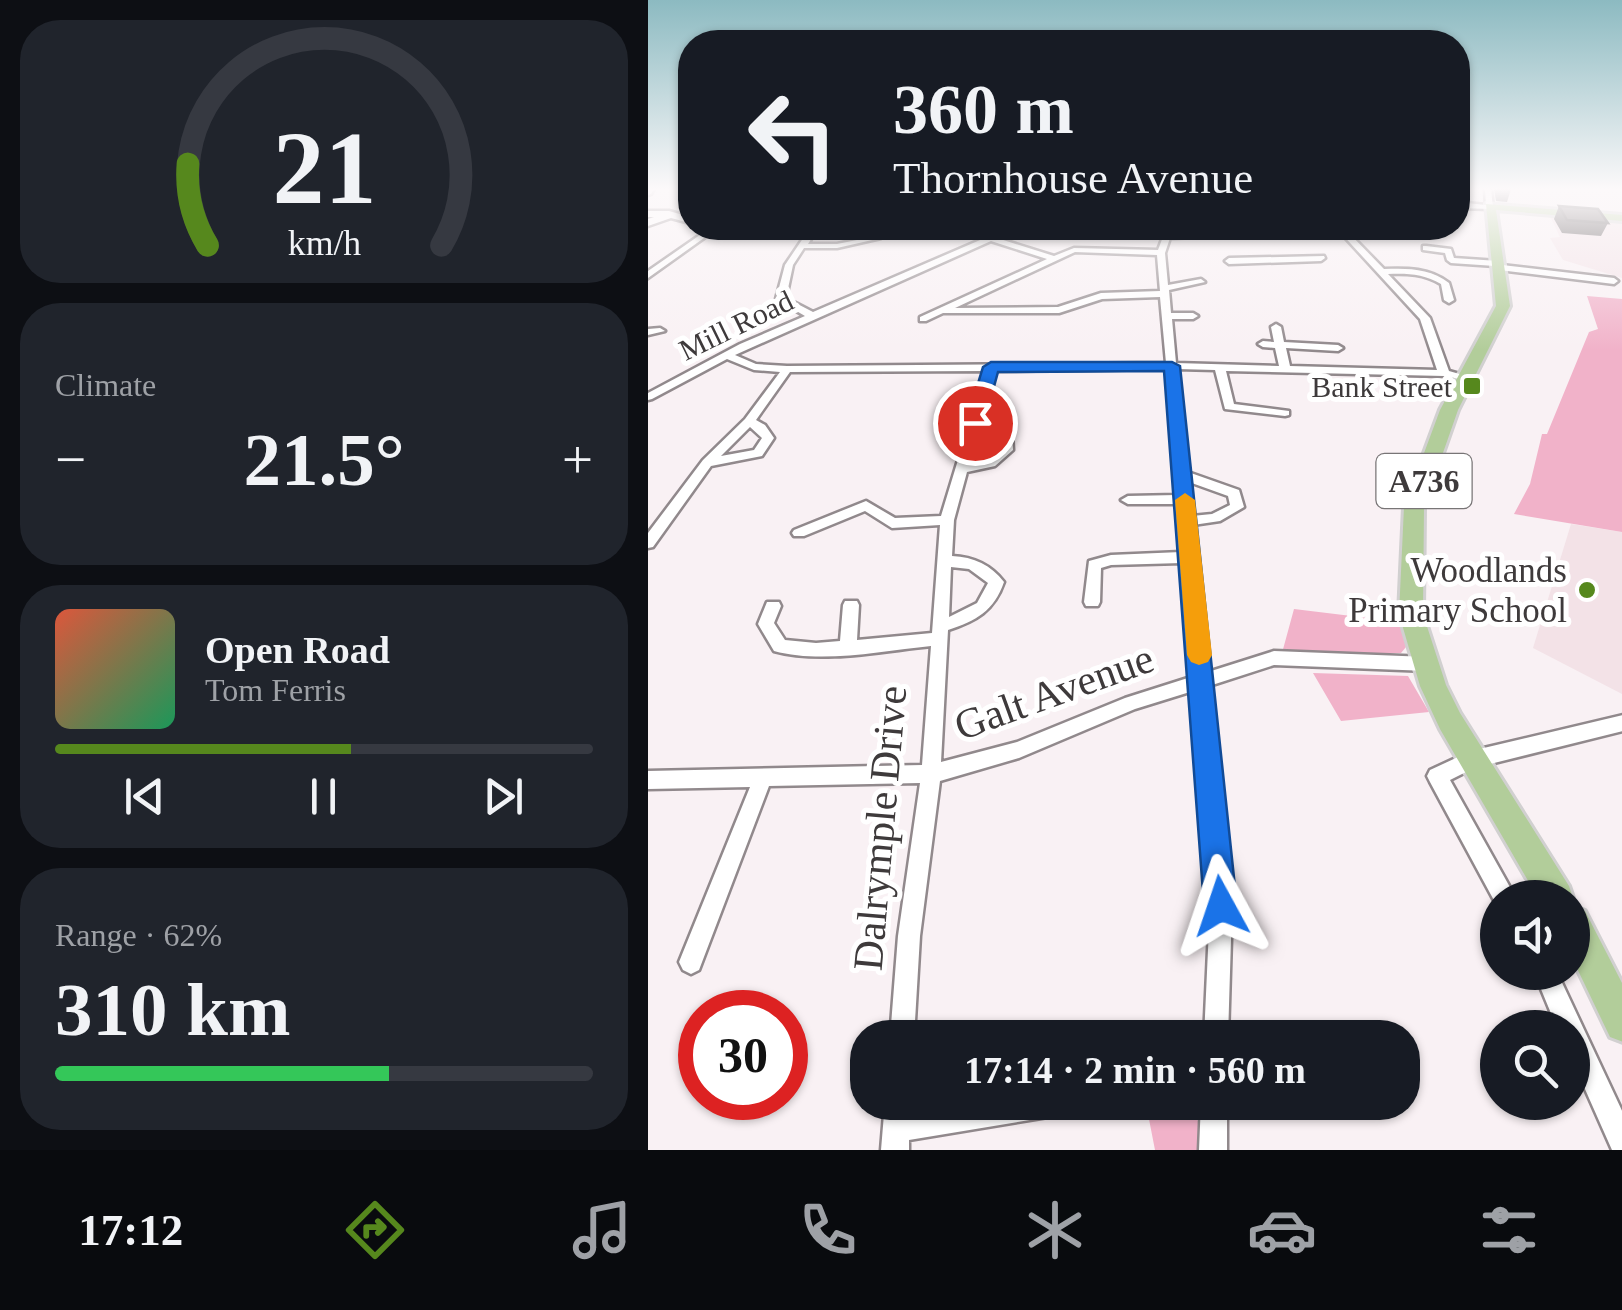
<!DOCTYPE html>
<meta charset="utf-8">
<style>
:root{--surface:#171b24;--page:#20242c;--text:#f1f3f6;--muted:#9ea1a6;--line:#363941;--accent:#56881d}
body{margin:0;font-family:Georgia,serif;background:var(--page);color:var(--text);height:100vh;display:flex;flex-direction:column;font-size:38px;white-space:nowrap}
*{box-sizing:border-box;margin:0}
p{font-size:32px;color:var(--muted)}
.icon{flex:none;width:55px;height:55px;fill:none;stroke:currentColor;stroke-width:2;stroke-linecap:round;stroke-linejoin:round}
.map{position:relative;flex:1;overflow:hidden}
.drawer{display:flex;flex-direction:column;gap:20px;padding:20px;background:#0d0f14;width:648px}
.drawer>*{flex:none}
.banner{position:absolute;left:30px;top:30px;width:792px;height:210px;border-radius:40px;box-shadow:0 2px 8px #0004;background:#171b24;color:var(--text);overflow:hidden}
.tools{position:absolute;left:832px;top:880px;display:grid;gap:20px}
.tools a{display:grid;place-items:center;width:110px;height:110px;border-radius:50%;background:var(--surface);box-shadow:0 2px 8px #0004;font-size:50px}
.speed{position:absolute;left:30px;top:990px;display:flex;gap:20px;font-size:50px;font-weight:700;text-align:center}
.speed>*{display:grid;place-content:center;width:130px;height:130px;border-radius:50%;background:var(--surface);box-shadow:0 2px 8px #0004;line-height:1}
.speed .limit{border:15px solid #d22;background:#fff;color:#111}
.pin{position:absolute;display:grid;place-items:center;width:85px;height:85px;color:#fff;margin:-42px;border:5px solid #fff;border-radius:50%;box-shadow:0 2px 10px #0007}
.me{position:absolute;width:110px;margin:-55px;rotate:355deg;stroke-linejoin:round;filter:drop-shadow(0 0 8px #0008)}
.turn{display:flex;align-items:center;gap:35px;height:210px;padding:0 50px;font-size:45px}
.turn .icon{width:130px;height:130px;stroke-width:2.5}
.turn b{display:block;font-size:70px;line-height:85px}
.big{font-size:75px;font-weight:800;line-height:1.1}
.drawer .widget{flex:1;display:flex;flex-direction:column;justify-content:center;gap:15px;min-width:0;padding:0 35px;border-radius:40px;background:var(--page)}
.drawer .dial{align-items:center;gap:0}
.dial svg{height:260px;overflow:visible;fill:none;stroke:var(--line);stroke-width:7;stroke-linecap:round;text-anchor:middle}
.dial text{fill:var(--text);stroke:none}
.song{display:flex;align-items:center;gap:30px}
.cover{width:120px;height:120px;border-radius:15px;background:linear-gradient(135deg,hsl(10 70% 55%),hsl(150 70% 35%))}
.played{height:10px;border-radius:5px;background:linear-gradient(90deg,var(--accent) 55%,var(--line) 55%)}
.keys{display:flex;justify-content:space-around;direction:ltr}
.heat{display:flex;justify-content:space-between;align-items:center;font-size:55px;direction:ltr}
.charge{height:15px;border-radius:8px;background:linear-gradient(90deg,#34c759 62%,var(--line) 0)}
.trip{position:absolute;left:202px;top:1020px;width:570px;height:100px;border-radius:40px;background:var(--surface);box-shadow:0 2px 8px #0004;font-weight:800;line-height:100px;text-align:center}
.dock{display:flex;height:160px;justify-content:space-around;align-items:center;background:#090b0e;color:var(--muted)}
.dock .icon{width:70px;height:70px}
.dock .on{color:var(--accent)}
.dock b{font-size:45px;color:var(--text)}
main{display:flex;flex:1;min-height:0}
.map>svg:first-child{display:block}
</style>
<main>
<section class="drawer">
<div class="widget dial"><svg viewBox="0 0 100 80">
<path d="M14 69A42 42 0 1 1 86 69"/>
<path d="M14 69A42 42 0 0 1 8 44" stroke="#56881d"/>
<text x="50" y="56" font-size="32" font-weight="700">21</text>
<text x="50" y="72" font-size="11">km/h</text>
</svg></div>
<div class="widget"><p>Climate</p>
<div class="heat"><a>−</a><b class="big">21.5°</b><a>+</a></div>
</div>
<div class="widget">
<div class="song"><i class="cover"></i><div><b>Open Road</b><p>Tom Ferris</p></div></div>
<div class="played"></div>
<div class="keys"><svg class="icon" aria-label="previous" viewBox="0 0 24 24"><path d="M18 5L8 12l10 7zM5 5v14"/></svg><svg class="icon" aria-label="pause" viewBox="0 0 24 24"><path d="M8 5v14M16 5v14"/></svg><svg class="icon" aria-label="next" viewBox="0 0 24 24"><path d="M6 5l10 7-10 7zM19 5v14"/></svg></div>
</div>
<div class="widget"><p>Range · 62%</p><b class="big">310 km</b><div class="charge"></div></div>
</section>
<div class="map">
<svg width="975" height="1150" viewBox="0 0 975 1150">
<rect width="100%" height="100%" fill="#f9f1f4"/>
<path fill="#f3e2e7" d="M 900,212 L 974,220 L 974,278 L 915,260 L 902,238 L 912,237 Z
M 923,524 L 974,532 L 974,694 L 885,648 Z"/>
<path fill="#f1b2c9" d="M 939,296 L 974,299 L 974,532 L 866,514 L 882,484 L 894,434 L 899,434 L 941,332 L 950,329 Z
M 646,609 L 753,622 L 758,647 L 753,653 L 634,653 Z
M 665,673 L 760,676 L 781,712 L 693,721 Z
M 532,1102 C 553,1113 553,1129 554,1150 L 507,1150 L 499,1109 Z"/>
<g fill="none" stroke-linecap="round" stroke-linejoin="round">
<g stroke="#91898c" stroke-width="5">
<path id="street" d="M 837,189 L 843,189 L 845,208 L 838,206 Z
M 62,228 L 70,228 L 0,278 L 0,271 Z
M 162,228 L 170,228 L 160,244 L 189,244 L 229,236 L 233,238 L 189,248 L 156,248 L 145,265 L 138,298 L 165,312 L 360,228 L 369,228 L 349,238 L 406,256 L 426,248 L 510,250 L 516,234 L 534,232 L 696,228 L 736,269 C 759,268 782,268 801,283 L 806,300 L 801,303 L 796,300 L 793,284 C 776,274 759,273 740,274 L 782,318 L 801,371 L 822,377 L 822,381 L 796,376 L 578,371 L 586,404 L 641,411 L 641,415 L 637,416 L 577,409 L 567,370 L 529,369 L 540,472 L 591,490 L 596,507 L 572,521 L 545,525 L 560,672 L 626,651 L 780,657 L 786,659 L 788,664 L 786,669 L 780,671 L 626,665 L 561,686 L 584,906 L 580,1038 L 556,1038 L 562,906 L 545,691 L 487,709 L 371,758 L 292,781 L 272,936 L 266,1038 L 242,1038 L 250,936 L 272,783 L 121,786 L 51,970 L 43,974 L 35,970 L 31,962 L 102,787 L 0,789 L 0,771 L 274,765 L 283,646 C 234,651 173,664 126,651 L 110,624 L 119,602 L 131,602 L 133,606 L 126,623 L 137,640 L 168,643 L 192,641 L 195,605 L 197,601 L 209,601 L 211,605 L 209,640 L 284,633 L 292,525 L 244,528 L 217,511 L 156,536 L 146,536 L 144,533 L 146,530 L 218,501 L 247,518 L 293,516 L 337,371 L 142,372 L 108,420 L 117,425 L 126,438 L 114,456 L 63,466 L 5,547 L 0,548 L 0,533 L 55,460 L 97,419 L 132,372 L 106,370 L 79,359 L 4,399 L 0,400 L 0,393 L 92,344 L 157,316 L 128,299 L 137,265 ZM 692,232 L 772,319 L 789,370 L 642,366 L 638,348 L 690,351 L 695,348 L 690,345 L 636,342 L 633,327 L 628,324 L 623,327 L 626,342 L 615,341 L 610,344 L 615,347 L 627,348 L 631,366 L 528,363 L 524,319 L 545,319 L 550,316 L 545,313 L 523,313 L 521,290 L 557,282 L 553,279 L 520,285 L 517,253 L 522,238 ZM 343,241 L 399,259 L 272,317 L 272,321 L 278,321 L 295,313 L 411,313 L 454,299 L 512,297 L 518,363 L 139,366 L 108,364 L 87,355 ZM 427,252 L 509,255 L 512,291 L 453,293 L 410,307 L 307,308 ZM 518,369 L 529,495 L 480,496 L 473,500 L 480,504 L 529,504 L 533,552 L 463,555 L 441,561 L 436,602 L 438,606 L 450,606 L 452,602 L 453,568 L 463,565 L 534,563 L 543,677 L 477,698 L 369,742 L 293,762 L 300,630 C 328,621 346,611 356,582 C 343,565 326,557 304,556 L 306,520 L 319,472 L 347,466 L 365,450 L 364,434 L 351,422 L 334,420 L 347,371 ZM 102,427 L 114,438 L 106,450 L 73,456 ZM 332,427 L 344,428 L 354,438 L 353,449 L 339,460 L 322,463 ZM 541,482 L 580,496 L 582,505 L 564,514 L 544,516 ZM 303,567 L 321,569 L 340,583 L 329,603 L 301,617 Z
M 277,228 L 287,228 L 267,237 L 260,235 Z
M 736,228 L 746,228 L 761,234 L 757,236 Z
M 778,246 L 803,249 L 806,258 L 850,261 L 854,265 L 966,278 L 970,281 L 966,284 L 851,270 L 847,266 L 803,263 L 799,260 L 797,253 L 775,250 L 775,246 Z
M 676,256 L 677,258 L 673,261 L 581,264 L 577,261 L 581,258 Z
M 0,329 L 12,328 L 17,331 L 0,335 Z
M 975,715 L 975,731 L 826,768 L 802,780 L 868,898 L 850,898 L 849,906 L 782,782 L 779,776 L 782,770 L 823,751 Z
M 886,972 L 909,972 L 975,1113 L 975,1150 L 964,1150 L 925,1062 L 925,1028 L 909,1028 Z
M 237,1102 L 263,1102 L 262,1113 L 329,1102 L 425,1102 L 421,1111 L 412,1115 L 261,1140 L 261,1150 L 233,1150 Z
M 553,1102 L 579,1102 L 579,1150 L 551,1150 Z"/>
</g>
<g stroke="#91898c" stroke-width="5">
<path id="secondary" d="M 0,189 L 6,189 L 3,194 L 0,195 Z
M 810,202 L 847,206 L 842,209 L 810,208 Z
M 0,211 L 21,211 L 42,217 L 42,223 L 23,218 L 0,226 L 0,219 L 6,217 L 0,217 Z"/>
</g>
<g stroke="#d1d0d0" stroke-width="6">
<path id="primary" d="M 838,204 L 975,215 L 975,221 L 848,210 L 862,306 L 810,410 L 776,507 L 775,614 L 798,685 L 812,713 L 921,886 L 925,898 L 925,899 L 890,898 L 792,729 L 772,686 L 751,614 L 756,507 L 792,410 L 848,306 Z
M 925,906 L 937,911 L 975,985 L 975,1042 L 962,1037 L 925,960 Z"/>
</g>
<use href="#street" fill="#fff" fill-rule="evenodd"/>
<use href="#secondary" fill="#fff" fill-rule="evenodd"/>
<use href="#primary" fill="#b2cd9a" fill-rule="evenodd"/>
</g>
<path fill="#554f51" d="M 846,189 L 863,189 L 859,202 L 848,201 Z
M 911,206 L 960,223 L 953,236 L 914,233 L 906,219 Z"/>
<path fill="#635c5e" stroke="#454042" stroke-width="2.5" d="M 911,206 L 950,209 L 960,223 L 919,220 Z"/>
<linearGradient id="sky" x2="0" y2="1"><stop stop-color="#8cbac1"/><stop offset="0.54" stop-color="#fcf9fa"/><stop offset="1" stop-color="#fcf9fa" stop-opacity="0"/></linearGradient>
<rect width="975" height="350" fill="url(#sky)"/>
<path fill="#1a73e8" stroke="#114b97" stroke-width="2.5" d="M 343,362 L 524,362 L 532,366 L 589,906 L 585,918 L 573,923 L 561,918 L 556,906 L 516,371 L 350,372 L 336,423 L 327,429 L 320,427 L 318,423 L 335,367 Z"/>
<path fill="#f59e0b" d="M 537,493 L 547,500 L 564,655 L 560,662 L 551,665 L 543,662 L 539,655 L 527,500 Z"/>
<g fill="#56881d" stroke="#fff" stroke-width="4">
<rect x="814" y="376" width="20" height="20" rx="5"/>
<circle cx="939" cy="590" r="10"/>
</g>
<g text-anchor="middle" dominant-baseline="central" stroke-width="10" stroke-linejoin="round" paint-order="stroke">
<g font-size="30" fill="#3e3a3b" stroke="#fff">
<text transform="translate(88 325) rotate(-26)">Mill Road</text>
</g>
<g font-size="30" fill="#3e3a3b" stroke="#fff" text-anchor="end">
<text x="804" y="386">Bank Street</text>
</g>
<rect fill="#fff" stroke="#787576" stroke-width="2.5" x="728.5" y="454" width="95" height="54" rx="8"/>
<g font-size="32" font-weight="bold" fill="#3e3a3b">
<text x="776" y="481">A736</text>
</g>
<g font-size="35" fill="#3e3a3b" stroke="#fff" text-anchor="end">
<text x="919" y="570">Woodlands<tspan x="919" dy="40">Primary School</tspan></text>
</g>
<g font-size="42" fill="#3e3a3b" stroke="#fff">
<text transform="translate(406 692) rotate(-20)">Galt Avenue</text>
<text transform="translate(232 828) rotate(-85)">Dalrymple Drive</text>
</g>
</g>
</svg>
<div class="tools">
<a><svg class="icon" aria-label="sound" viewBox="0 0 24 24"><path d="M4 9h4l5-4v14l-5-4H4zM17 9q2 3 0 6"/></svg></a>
<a><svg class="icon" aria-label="search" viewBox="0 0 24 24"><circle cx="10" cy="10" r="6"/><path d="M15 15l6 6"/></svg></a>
</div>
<div class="speed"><div class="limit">30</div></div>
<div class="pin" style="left:327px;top:423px;background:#d93025"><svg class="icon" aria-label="arrive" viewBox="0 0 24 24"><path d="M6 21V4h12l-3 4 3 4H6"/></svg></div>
<svg class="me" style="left:573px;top:906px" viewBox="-20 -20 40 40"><path d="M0-17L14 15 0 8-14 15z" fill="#1a73e8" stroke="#fff" stroke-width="4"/></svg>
<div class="trip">17:14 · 2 min · 560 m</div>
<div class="banner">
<div class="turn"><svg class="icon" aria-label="left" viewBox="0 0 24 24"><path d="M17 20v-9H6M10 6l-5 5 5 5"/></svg><div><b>360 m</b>Thornhouse Avenue</div></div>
</div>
</div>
</main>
<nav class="dock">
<b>17:12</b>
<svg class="icon on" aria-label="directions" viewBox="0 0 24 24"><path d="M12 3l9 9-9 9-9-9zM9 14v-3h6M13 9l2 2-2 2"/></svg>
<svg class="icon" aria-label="music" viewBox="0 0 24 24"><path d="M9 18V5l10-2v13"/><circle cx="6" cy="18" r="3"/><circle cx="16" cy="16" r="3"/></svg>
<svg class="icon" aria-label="phone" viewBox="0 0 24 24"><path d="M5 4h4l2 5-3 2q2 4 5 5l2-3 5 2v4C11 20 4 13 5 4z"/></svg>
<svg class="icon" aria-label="climate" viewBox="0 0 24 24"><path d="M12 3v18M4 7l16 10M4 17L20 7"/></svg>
<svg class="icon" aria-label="car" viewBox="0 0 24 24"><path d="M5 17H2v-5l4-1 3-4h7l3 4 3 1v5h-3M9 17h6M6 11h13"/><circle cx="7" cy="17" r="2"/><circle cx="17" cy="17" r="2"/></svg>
<svg class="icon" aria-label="filters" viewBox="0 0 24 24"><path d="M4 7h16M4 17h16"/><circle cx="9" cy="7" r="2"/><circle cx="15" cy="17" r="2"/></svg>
</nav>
